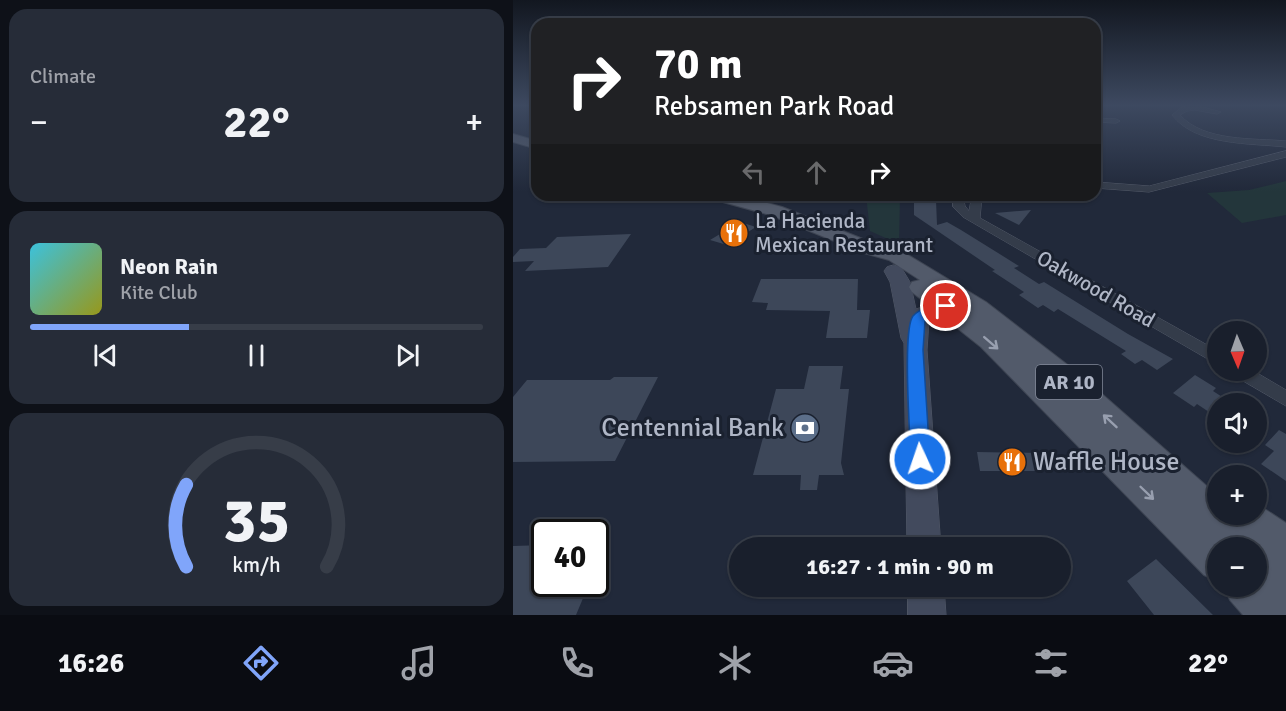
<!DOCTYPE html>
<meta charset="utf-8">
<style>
:root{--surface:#191f2c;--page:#262c38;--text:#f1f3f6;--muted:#9fa2a9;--line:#373d48;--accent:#80a5fa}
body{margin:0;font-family:Signika,sans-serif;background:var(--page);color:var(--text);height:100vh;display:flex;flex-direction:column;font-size:22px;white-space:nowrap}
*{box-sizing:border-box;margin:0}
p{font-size:20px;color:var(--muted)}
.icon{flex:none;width:33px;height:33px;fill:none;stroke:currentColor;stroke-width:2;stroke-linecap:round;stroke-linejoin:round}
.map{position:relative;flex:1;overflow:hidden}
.details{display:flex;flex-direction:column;gap:9px;padding:9px;background:#0e1118;width:513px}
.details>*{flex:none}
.top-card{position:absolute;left:18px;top:18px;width:570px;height:183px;border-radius:18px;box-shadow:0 2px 4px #0004,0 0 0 2px var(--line);background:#202124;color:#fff;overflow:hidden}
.needle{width:39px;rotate:178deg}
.tools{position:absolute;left:694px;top:321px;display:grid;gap:12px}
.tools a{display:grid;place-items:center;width:60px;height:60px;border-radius:50%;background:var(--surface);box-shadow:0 2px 4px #0004,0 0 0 2px var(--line);font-size:30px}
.speed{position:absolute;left:18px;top:519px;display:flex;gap:12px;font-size:30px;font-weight:700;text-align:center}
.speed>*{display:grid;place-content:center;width:78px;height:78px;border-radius:50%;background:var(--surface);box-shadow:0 2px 4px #0004,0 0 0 2px var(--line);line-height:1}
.speed .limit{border:3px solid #111;border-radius:9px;background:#fff;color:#111}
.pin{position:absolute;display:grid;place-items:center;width:51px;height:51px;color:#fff;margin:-26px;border:3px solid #fff;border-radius:50%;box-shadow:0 2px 6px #0007}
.me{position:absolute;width:66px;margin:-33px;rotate:357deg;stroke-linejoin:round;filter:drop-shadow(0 0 4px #0008)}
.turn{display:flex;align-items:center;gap:21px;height:126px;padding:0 24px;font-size:27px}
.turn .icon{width:78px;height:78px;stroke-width:2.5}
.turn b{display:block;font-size:42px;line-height:51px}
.lanes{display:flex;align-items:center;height:57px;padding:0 24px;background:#0003;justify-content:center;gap:30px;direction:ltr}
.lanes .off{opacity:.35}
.big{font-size:45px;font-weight:700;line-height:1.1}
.details .card{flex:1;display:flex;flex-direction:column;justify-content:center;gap:9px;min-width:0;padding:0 21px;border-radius:18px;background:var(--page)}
.details .dial{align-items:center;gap:0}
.dial svg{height:156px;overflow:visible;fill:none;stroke:var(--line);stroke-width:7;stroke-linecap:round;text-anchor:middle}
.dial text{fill:var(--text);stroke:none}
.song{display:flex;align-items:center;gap:18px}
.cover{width:72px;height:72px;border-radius:9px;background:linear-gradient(135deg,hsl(190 70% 55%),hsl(60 70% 35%))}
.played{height:6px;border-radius:3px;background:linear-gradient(90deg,var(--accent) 35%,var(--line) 35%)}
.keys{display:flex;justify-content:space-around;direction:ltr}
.heat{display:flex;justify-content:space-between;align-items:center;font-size:33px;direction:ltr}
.trip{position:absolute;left:216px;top:537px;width:342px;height:60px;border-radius:30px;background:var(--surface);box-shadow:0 2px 4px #0004,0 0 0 2px var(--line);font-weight:700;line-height:60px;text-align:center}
.dock{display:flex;height:96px;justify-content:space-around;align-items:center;background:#0a0c12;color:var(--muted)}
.dock .icon{width:42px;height:42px}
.dock .active{color:var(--accent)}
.dock b{font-size:27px;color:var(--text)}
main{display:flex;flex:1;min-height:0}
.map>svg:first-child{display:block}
</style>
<main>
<section class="details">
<div class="card"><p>Climate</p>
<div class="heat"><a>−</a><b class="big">22°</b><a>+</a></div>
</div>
<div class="card">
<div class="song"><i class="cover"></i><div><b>Neon Rain</b><p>Kite Club</p></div></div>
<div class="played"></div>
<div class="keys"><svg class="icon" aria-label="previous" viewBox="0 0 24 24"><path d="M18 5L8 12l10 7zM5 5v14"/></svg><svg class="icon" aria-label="pause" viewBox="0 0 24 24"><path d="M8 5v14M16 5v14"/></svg><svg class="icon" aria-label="next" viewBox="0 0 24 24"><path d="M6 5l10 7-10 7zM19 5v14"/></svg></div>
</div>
<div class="card dial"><svg viewBox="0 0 100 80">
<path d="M14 69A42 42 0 1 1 86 69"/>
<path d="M14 69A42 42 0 0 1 14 27" stroke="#80a5fa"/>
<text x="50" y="56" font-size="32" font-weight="700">35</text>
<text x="50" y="72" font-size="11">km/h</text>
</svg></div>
</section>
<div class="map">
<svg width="773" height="615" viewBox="0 0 773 615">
<rect width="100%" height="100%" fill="#21293a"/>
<path fill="#23363b" d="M 773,181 L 773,215 L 729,223 L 694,193 L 736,190 Z
M 353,195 L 436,195 L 387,196 L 386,244 L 357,231 Z"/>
<path fill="#3d4759" d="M 401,199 L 423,200 L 424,225 L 434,222 L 448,230 L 506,266 L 501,268 L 526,284 L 531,282 L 615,334 L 660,359 L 644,370 L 629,360 L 622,364 L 608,354 L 613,351 L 545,309 L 541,312 L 530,305 L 525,308 L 506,295 L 511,292 L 479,271 L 482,270 L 401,215 Z
M 518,210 L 506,225 L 482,213 Z
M 227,222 L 243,227 L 214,245 L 197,240 Z
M 118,234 L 95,267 L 12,271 L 21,261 L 0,262 L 0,257 L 7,249 L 33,248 L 44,237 Z
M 248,279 L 345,279 L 344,310 L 357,310 L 354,338 L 313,338 L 317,311 L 253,310 L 255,303 L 239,302 Z
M 296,366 L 330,366 L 327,389 L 336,389 L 328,463 L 331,475 L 306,475 L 304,490 L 287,490 L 288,475 L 240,475 L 263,389 L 291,389 Z
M 682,375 L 703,388 L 700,391 L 720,404 L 705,404 L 705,418 L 684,404 L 681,407 L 660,393 Z
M 101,377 L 145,377 L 102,461 L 0,462 L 0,397 L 14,380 L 97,380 Z
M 766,430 L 773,434 L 773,481 L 748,464 L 761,451 L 752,445 Z
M 464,452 L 529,453 L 534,471 L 467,471 Z
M 32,545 L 32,584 L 76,584 L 63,615 L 0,615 L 0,546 Z
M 643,559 L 700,615 L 641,615 L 614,581 Z"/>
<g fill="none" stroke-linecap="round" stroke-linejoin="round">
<g stroke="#525968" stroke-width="1">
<path id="street" d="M 682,105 L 708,112 L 704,114 L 682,110 L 674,111 L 667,115 C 691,142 741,138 773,141 L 773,147 C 737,143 683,146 659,115 L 669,107 Z
M 582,118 L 603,119 L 607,121 L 603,123 L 582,122 Z
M 773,151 L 773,157 L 636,192 L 582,188 L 582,182 L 636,186 Z
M 440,195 L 450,195 L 452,206 L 456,211 L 459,195 L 469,195 L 467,218 L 705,351 L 705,365 L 450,217 L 440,207 Z
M 716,370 L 739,370 L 773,390 L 773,406 L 718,374 Z"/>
</g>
<g stroke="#525968" stroke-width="1">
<path id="secondary" d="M 381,265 L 388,267 L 397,282 L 403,309 L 433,299 L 440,301 L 443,306 L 440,311 L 416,320 L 414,350 L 428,548 L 394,548 L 391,343 L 388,338 L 377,282 L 371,271 L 374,267 Z
M 395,586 L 431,586 L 433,615 L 395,615 Z"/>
</g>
<g stroke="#3e4553" stroke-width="2">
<path id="primary" d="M 0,134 L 24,141 L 24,149 L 0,142 Z
M 196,195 L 225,195 L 269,207 L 365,245 L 390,252 L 473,302 L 565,373 L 705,496 L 705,514 L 744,514 L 744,504 L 773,523 L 773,615 L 730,615 L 717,600 L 711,586 L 744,586 L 744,548 L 705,548 L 705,581 L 691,575 L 468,347 L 399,292 L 396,287 L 399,282 L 407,280 L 376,260 L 351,253 L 257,215 L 199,199 Z"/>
</g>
<use href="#street" fill="#343c4a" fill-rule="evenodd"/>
<use href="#secondary" fill="#424a5d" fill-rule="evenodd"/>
<use href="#primary" fill="#525a6a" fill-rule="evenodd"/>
</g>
<defs><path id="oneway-shaft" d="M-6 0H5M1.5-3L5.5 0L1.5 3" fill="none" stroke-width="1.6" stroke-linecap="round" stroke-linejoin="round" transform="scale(1.5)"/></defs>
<g stroke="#989faf">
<use href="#oneway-shaft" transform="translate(478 343) rotate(41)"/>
<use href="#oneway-shaft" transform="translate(597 421) rotate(-137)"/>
<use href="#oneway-shaft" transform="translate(634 493) rotate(44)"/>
</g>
<linearGradient id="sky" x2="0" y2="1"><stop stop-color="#121720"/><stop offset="0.55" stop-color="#3d4960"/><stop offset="1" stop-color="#3d4960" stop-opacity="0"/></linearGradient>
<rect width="773" height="191" fill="url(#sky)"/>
<path fill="#1a73e8" stroke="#114b97" stroke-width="1.5" d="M 433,302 L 438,303 L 440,306 C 433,314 420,313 412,321 L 410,350 L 417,459 L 414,465 L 407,468 L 400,465 L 398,459 C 397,436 389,330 400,316 C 408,307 421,305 433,302 Z"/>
<defs>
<g id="restaurant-disc" transform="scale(1.5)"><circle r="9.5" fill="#e8710a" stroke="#1a212f"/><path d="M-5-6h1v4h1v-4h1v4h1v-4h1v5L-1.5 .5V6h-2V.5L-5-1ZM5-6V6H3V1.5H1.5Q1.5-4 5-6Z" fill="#fff"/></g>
<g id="bank-disc" transform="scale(1.5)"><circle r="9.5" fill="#5c6f8a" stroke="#1a212f"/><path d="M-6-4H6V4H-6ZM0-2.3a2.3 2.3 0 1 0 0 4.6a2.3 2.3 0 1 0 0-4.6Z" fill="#fff"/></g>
</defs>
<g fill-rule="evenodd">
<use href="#restaurant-disc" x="221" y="233"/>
<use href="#bank-disc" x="292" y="428"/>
<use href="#restaurant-disc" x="499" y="462"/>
</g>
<g text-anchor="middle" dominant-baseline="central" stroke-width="6" stroke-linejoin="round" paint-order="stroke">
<rect fill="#1a212f" stroke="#828999" stroke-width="1.5" x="523" y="365" width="66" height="34" rx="4.5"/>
<g font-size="20" font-weight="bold" fill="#afb6c6">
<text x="556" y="382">AR 10</text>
</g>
<g font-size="21" fill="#afb6c6" stroke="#1a212f" text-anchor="start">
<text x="242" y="221">La Hacienda<tspan x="242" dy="24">Mexican Restaurant</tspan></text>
</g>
<g font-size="21" fill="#afb6c6" stroke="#1a212f">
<text transform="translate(583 289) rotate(30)">Oakwood Road</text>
</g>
<g font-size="26" fill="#afb6c6" stroke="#1a212f" text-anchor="end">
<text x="271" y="428">Centennial Bank</text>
<text x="520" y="462" text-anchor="start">Waffle House</text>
</g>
</g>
</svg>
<div class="tools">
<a><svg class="needle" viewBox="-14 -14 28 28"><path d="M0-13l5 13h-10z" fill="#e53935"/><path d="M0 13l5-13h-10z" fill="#9fa2a9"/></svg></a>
<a><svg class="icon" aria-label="sound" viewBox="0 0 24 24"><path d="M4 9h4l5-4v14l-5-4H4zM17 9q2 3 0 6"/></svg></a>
<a>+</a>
<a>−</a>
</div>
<div class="speed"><div class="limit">40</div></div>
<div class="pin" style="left:433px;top:306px;background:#d93025"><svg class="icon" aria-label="arrive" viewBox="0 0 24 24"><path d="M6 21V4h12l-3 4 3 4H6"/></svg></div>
<svg class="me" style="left:407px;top:459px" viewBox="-20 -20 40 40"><circle r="17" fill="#1a73e8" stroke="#fff" stroke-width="3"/><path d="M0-11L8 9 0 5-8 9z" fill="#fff"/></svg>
<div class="trip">16:27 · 1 min · 90 m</div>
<div class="top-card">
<div class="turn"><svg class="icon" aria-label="right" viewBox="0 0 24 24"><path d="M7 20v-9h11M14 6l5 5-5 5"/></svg><div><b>70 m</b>Rebsamen Park Road</div></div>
<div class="lanes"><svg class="icon off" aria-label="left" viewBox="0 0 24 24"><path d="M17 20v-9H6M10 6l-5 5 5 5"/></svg><svg class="icon off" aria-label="ahead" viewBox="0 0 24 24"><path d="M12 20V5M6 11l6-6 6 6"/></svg><svg class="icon" aria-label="right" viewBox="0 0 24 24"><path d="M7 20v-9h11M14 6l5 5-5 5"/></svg></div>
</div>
</div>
</main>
<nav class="dock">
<b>16:26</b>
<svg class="icon active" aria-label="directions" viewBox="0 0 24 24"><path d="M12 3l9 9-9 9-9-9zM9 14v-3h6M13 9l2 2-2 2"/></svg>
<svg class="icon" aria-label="music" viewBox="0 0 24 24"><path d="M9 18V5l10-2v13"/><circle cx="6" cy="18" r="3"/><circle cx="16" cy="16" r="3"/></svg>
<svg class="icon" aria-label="phone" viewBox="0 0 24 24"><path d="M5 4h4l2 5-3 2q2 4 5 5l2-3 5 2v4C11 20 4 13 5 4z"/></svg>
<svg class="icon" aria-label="climate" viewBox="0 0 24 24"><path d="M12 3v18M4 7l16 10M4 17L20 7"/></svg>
<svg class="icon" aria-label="car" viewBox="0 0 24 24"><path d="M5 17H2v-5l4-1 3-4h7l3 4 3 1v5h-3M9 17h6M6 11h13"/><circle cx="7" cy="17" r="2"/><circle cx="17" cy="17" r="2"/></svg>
<svg class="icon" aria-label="filters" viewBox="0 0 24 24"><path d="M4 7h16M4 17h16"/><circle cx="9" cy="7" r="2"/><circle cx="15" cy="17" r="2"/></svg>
<b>22°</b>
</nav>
